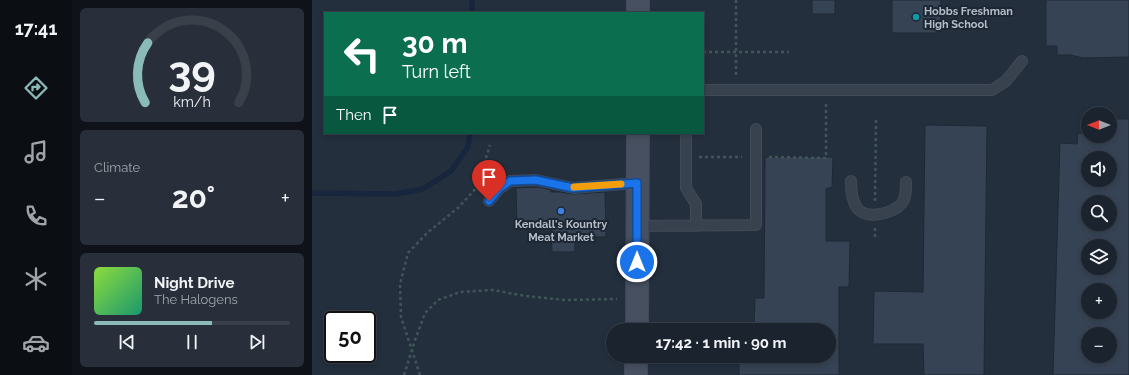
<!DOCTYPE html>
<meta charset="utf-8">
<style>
:root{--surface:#1b232e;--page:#282f3a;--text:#f1f3f6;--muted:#a0a4aa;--line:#39404a;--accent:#8bbbb9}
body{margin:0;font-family:Raleway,sans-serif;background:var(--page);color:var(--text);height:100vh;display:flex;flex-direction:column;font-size:15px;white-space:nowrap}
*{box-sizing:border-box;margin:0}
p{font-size:13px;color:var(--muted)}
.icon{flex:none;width:22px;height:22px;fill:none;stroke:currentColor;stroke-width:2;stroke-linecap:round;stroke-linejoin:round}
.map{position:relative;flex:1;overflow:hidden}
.sheet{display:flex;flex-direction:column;gap:8px;padding:8px;background:#0f1319;width:240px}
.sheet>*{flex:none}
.hud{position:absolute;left:12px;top:12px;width:380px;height:122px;border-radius:0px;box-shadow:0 2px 6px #0003,0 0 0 1px var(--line);background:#0b6e4f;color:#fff;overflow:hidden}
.needle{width:26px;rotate:270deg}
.fabs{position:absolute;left:769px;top:107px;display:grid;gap:8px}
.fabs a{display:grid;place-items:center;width:36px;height:36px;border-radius:50%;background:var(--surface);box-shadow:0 2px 6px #0003,0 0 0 1px var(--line);font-size:20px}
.speed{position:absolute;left:12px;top:311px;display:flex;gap:8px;font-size:20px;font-weight:700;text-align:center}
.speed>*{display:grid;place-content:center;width:52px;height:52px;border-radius:50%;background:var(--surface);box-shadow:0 2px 6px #0003,0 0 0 1px var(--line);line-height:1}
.speed .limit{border:2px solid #111;border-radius:6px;background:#fff;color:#111}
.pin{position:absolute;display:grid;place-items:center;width:34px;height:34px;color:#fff;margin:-41px -17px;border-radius:50% 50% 50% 0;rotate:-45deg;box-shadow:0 0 4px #0007}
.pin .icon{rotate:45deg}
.me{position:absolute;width:44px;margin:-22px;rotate:0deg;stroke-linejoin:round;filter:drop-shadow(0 0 3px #0008)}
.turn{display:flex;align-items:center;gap:14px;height:84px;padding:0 12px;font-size:18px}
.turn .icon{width:52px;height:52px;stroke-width:2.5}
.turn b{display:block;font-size:28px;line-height:34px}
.then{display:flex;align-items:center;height:38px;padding:0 12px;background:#0003;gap:8px;font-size:15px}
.big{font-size:30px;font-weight:700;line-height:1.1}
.sheet .tile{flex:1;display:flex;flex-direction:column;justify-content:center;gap:6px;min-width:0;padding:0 14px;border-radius:6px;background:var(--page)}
.sheet .dial{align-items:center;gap:0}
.dial svg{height:104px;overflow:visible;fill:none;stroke:var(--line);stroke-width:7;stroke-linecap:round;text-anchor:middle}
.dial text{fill:var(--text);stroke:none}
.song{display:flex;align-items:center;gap:12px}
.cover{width:48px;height:48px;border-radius:6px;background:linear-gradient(135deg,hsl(90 70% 55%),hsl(160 70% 35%))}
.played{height:4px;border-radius:2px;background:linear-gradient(90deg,var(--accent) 60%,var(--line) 60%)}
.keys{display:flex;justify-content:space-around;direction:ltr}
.heat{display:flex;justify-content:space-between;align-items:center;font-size:22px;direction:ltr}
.trip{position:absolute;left:294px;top:323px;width:230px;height:40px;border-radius:20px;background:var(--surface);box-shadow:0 2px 6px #0003,0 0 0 1px var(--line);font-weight:700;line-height:40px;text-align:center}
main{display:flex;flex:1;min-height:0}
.dock{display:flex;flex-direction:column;width:72px;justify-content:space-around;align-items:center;background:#0b0e12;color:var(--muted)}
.dock .icon{width:28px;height:28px}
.dock .active{color:var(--accent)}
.dock b{font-size:18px;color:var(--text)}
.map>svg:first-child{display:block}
</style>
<main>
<nav class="dock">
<b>17:41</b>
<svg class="icon active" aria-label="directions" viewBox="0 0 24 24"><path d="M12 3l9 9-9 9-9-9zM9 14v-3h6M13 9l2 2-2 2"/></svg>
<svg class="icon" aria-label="music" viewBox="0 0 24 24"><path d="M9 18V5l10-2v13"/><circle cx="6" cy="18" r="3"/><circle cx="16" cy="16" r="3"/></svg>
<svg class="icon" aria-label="phone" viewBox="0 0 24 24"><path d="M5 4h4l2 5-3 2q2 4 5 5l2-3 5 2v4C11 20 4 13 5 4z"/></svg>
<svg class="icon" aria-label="climate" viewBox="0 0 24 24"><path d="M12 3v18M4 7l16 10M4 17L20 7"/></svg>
<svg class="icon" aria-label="car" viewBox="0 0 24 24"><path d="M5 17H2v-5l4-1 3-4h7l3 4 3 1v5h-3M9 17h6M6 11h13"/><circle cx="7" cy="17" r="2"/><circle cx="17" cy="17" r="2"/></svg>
</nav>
<section class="sheet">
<div class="tile dial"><svg viewBox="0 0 100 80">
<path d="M14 69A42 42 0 1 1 86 69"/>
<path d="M14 69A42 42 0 0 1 16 23" stroke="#8bbbb9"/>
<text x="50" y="56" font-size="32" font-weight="700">39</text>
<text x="50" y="72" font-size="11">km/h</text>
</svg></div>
<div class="tile"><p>Climate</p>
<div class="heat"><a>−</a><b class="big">20°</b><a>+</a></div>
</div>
<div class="tile">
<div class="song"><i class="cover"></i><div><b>Night Drive</b><p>The Halogens</p></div></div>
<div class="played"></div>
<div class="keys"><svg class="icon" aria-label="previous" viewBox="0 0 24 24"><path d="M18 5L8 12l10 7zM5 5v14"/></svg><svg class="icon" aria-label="pause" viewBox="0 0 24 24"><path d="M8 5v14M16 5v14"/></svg><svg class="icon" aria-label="next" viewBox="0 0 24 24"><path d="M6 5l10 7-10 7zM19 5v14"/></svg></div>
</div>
</section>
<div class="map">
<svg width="817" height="375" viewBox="0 0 817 375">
<rect width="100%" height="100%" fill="#242f3e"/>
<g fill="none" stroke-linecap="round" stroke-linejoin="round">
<path stroke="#17263c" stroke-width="5.5" d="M 160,0 L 160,13
M 0,193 L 83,194 L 111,189 L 139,171 L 156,147 L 158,133"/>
</g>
<path fill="#364354" stroke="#1f2835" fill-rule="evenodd" d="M 500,0 L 523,0 L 523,14 L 500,14 Z
M 580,0 L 629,0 L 628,33 L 580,33 Z
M 734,0 L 817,0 L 817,57 L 771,58 L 759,55 L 745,55 L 745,46 L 734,46 Z
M 773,119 L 776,119 L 776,136 L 798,136 L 798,119 L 817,119 L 817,375 L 741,375 L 748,143 L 765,144 L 766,133 L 773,133 ZM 776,158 L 798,158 L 798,180 L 776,180 ZM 776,202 L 798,202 L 798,224 L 776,224 ZM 776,246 L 798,246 L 798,268 L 776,268 ZM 776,290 L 798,290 L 798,312 L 776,312 ZM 776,334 L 798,334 L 798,356 L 776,356 Z
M 613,125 L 675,126 L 672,375 L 612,375 L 611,344 L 561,344 L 562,291 L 611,292 Z
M 453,157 L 521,157 L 520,187 L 514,189 L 514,241 L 538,241 L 537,287 L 527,287 L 527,375 L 427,375 L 427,356 L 517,356 L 517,330 L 442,330 L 443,298 L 452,298 Z
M 227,187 L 239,190 L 239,192 L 249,192 L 260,194 L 293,192 L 294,237 L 263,237 L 263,252 L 240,252 L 239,229 L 205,230 L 204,188 Z"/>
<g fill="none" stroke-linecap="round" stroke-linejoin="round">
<g stroke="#414a57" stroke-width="12">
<path id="lane" d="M 391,90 L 680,90 L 694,81 L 710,61
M 374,133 L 374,188 L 384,204 L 384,226
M 539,181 C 539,189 540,201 545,208 C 554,220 581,214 590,203 C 594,198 594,189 594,182
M 177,201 L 187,189 L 198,181 L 224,180 L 261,188 L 325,183
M 325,226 L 444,225 L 444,129"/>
</g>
<g stroke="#414a57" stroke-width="24">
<path id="secondary" d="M 326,13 L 326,0
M 325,330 L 326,133
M 324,375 L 324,356"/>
</g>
<path stroke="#3f5557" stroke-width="2.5" stroke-dasharray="3 3" stroke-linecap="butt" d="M 424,0 L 424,76
M 391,52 L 477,52
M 387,157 L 430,157
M 457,157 L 514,158 L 514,103
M 563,201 L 564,119
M 563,228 L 563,238
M 92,375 L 103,340 L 113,313 L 126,300 L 148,292 L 180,290 L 214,296 L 253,300 L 305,299
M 108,375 L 89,317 L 88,284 L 96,253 L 115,233 L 147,207 L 165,187 L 178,145"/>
<use href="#lane" stroke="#38414e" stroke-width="10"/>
<use href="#secondary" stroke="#465061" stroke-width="22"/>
</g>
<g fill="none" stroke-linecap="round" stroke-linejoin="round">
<g stroke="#114b97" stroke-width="10">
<path id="route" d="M 177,201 L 187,189 L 198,181 L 224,180 L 261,188 L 325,183 L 325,262"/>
</g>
<use href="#route" stroke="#1a73e8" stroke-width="7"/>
<path stroke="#f59e0b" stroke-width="7" d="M 262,187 L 309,184"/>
</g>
<circle fill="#0f9aa8" stroke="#1d2633" stroke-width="1.5" cx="604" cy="17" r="4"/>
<circle fill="#3f7fe0" stroke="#1d2633" stroke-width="1.5" cx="249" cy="211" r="4"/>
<g text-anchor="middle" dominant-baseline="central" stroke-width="4" stroke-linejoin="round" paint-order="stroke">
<g font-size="11" font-weight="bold" fill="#b4bcc9" stroke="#1d2633" text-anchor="start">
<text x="612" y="11">Hobbs Freshman<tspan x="612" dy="13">High School</tspan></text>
<text x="249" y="224" text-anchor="middle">Kendall's Kountry<tspan x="249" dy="13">Meat Market</tspan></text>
</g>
</g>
</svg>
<div class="fabs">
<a><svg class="needle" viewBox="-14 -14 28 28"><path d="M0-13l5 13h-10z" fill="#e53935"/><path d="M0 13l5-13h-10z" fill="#a0a4aa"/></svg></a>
<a><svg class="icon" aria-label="sound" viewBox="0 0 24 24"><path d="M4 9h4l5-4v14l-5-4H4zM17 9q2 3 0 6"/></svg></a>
<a><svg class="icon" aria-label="search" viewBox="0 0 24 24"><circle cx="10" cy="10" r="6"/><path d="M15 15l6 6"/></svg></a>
<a><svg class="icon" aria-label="layers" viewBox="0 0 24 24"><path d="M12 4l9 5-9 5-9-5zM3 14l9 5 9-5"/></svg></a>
<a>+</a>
<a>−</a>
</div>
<div class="speed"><div class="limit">50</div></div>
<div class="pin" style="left:177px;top:201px;background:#d93025"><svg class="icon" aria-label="arrive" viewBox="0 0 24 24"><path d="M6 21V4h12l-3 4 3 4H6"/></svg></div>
<svg class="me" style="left:325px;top:262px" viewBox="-20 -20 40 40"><circle r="17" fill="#1a73e8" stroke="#fff" stroke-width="3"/><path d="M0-11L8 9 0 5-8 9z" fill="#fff"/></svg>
<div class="trip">17:42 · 1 min · 90 m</div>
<div class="hud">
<div class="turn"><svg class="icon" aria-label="left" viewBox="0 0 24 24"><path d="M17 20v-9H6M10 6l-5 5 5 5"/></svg><div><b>30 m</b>Turn left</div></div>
<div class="then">Then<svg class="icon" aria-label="arrive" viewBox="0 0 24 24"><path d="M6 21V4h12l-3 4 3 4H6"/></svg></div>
</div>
</div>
</main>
